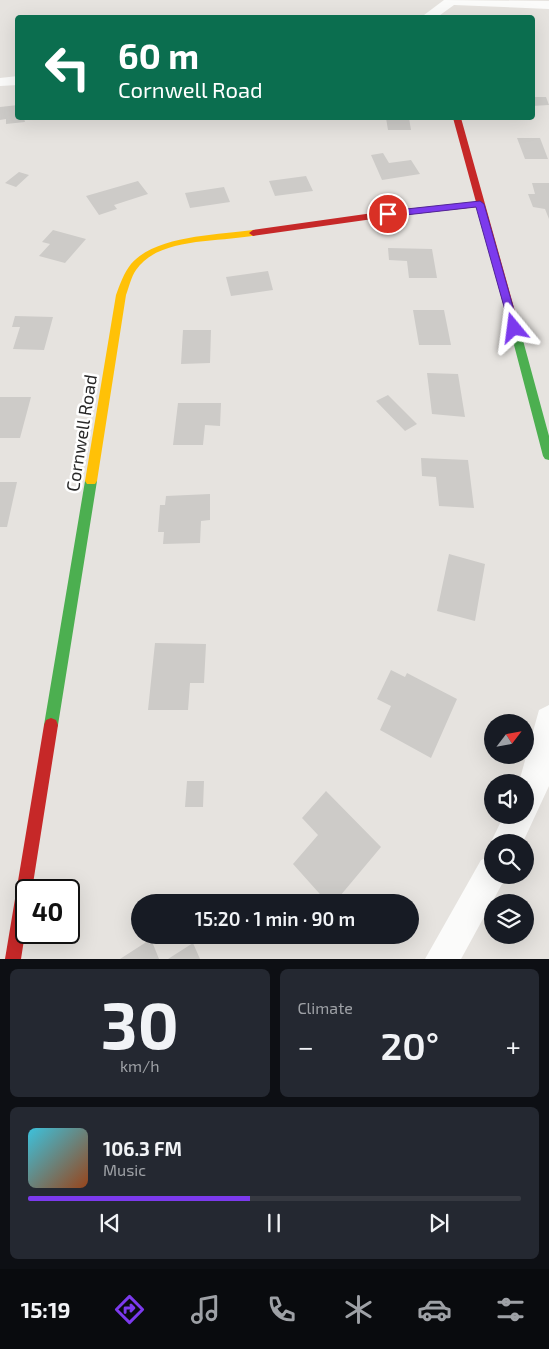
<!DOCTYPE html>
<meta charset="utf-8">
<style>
:root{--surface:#171b24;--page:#242831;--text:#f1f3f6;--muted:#9ea1a6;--line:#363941;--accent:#7c3aed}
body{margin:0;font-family:"Exo 2",sans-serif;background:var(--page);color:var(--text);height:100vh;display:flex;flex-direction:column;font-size:19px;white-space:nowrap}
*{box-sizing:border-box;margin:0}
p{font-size:16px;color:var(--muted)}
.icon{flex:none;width:28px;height:28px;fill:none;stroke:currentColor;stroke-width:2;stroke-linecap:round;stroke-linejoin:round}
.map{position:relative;height:959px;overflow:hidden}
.details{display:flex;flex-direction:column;gap:10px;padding:10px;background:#0d0f14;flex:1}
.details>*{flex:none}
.guide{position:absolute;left:15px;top:15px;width:520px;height:105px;border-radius:5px;box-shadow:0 5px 20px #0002;background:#0b6e4f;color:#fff;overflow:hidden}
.needle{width:32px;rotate:58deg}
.controls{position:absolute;left:484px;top:714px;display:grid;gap:10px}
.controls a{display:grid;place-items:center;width:50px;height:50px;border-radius:50%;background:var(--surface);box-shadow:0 5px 20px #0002;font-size:25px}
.speed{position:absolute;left:15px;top:879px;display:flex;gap:10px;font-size:25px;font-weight:700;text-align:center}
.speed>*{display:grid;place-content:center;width:65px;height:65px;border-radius:50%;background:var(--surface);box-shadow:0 5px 20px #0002;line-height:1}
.speed .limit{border:2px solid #111;border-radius:8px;background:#fff;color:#111}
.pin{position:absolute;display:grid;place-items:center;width:42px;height:42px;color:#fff;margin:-21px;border:2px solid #fff;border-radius:50%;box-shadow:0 1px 5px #0007}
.me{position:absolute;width:55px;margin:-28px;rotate:344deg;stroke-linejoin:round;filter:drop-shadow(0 0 4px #0008)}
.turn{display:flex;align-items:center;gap:18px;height:105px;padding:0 20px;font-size:22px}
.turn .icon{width:65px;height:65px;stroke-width:2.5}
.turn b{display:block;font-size:35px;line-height:42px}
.big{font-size:38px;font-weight:600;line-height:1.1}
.details .card{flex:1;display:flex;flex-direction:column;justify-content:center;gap:8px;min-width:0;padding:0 18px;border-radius:8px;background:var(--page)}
.details .dial{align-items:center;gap:0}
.dial b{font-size:65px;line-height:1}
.song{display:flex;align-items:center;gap:15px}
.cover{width:60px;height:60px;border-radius:8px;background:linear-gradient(135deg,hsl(190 70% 55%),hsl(20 70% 35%))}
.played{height:5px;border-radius:2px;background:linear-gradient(90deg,var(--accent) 45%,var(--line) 45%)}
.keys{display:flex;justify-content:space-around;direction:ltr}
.heat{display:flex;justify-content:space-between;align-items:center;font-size:28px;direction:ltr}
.details .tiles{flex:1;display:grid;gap:10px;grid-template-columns:1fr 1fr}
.card:last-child{grid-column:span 2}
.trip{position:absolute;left:131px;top:894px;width:288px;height:50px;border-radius:25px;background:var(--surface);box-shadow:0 5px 20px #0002;font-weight:600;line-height:50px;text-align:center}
.tab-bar{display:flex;height:80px;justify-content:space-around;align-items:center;background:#090b0e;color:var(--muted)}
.tab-bar .icon{width:35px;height:35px}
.tab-bar .current{color:var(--accent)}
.tab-bar b{font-size:22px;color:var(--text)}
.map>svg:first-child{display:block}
</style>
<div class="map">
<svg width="549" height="959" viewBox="0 0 549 959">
<rect width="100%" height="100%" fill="#e6e3df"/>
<path fill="#cdcbc8" d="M 532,97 L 546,97 L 549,105 L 532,106 Z
M 18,105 L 18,118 L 24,118 L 25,122 L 6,124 L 6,119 L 0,120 L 0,107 Z
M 386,118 L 409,118 L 411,130 L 388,130 Z
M 517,138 L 540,138 L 548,159 L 525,159 Z
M 383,153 L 389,163 L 411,160 L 420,174 L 382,180 L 371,155 Z
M 19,172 L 29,175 L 16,187 L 5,183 Z
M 306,176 L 313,191 L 275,196 L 269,181 Z
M 138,181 L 148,194 L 114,205 L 117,209 L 99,215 L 86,196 Z
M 532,183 L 549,183 L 549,219 L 545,209 L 533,207 L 528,194 L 535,194 Z
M 224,187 L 230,202 L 190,208 L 185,193 Z
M 53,230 L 86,239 L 65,263 L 39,256 L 50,244 L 42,242 Z
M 388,248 L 432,249 L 437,278 L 409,278 L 407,261 L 389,260 Z
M 268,271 L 273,290 L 231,296 L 226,277 Z
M 413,310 L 444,310 L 451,345 L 419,345 Z
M 15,316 L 53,317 L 44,350 L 13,349 L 20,327 L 12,327 Z
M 183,330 L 211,330 L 210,363 L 181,364 Z
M 427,373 L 458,374 L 465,417 L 432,414 Z
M 388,395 L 417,424 L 405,431 L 376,401 Z
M 0,397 L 31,397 L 20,438 L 0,438 Z
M 178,403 L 221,403 L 220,426 L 205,425 L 203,445 L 173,445 Z
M 421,458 L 468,460 L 474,508 L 439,506 L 436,477 L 422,476 Z
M 0,482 L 17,482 L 7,527 L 0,527 Z
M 210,494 L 210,520 L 201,521 L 200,543 L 163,544 L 164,532 L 158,532 L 160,505 L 165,505 L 166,496 Z
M 449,554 L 485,564 L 475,621 L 437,611 Z
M 155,643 L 206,644 L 204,683 L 190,683 L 188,710 L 148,710 Z
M 391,670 L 405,677 L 407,673 L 457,699 L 431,758 L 380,730 L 391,706 L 377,699 Z
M 187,781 L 204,781 L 203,807 L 185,807 Z
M 326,791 L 381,847 L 335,902 L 327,902 L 293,864 L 318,835 L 302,818 Z
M 151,939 L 159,959 L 120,959 Z
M 193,943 L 200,959 L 168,959 Z"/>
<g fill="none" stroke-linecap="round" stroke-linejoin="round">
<path fill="#fbfbfa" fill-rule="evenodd" d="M 444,0 L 549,1 L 549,9 L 454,5 L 436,18 L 420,18 Z
M 18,76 L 18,85 L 0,86 L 0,78 Z
M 549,705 L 549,786 L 523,842 L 492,842 L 492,845 L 491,842 L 504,815 L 525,815 L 525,782 L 519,782 L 539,710 Z
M 492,855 L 492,875 L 507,875 L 461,959 L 425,959 L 481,860 Z"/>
<path fill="#4caf50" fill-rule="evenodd" d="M 513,319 L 518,322 L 549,436 L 549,460 L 545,459 L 543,456 L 508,322 Z
M 91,476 L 95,478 L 97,481 L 58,725 L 56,730 L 51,732 L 46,730 L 44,725 L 85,481 L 87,478 Z"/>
<path fill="#ffc107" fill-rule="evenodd" d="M 253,230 L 257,233 L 256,235 C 221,243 159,236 136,270 C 131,277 129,287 126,295 L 97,481 L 95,484 L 87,484 L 85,481 L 116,295 C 120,284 124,273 131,264 C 156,235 218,235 253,230 Z"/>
<path fill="#c62828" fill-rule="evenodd" d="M 453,118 L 461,118 L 518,322 L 516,324 L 510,324 L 508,322 L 477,207 L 387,217 L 253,236 L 249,233 L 253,230 L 387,211 L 476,202 Z
M 51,718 L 56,720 L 58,725 L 32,890 L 26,890 L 26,927 L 21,959 L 5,959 L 44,725 L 46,720 Z"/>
</g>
<path fill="#7c3aed" stroke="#51269a" d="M 480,201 L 484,204 L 519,328 L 514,331 L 510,328 L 476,207 L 388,217 L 383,214 L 388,211 Z"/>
<g text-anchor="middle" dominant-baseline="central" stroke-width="5" stroke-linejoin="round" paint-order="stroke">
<g font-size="18" fill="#282828" stroke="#fff">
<text transform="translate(81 433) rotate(-81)">Cornwell Road</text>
</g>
</g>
</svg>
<div class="controls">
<a><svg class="needle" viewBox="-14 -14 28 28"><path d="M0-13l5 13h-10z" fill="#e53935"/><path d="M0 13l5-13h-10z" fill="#9ea1a6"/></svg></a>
<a><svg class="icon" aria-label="sound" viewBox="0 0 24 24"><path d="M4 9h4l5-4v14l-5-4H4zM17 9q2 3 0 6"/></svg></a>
<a><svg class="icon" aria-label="search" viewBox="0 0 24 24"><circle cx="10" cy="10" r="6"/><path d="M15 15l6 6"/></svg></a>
<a><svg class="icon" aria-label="layers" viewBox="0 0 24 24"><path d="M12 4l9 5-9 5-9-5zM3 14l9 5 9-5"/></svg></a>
</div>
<div class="speed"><div class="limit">40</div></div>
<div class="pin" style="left:388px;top:214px;background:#d93025"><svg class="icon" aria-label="arrive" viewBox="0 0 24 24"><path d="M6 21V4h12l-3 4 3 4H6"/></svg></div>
<svg class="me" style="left:514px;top:328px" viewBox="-20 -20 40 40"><path d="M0-17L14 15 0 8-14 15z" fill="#7c3aed" stroke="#fff" stroke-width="4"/></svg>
<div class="trip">15:20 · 1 min · 90 m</div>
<div class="guide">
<div class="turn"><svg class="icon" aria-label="left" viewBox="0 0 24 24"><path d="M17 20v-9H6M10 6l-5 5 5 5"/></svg><div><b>60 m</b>Cornwell Road</div></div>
</div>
</div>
<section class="details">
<div class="tiles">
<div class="card dial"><b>30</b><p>km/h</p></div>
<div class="card"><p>Climate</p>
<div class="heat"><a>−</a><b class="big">20°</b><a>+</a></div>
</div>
<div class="card">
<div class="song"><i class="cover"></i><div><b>106.3 FM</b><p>Music</p></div></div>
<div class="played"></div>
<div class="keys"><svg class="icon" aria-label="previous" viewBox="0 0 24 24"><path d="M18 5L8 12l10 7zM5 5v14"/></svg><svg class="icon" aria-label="pause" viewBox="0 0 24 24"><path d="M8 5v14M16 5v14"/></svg><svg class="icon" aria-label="next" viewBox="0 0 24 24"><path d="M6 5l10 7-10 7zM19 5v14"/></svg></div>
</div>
</div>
</section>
<nav class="tab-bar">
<b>15:19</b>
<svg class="icon current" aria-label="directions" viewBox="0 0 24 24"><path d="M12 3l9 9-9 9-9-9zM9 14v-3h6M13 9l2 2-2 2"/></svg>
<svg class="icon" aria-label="music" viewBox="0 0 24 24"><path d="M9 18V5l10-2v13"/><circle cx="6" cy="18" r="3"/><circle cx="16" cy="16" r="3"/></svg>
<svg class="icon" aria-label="phone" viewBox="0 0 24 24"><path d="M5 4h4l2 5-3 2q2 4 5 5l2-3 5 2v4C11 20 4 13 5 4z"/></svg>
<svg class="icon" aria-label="climate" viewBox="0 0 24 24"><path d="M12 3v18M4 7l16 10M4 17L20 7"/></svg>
<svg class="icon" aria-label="car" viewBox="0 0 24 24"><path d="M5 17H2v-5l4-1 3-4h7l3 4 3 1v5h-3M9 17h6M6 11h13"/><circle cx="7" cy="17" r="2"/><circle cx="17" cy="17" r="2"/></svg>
<svg class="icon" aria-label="filters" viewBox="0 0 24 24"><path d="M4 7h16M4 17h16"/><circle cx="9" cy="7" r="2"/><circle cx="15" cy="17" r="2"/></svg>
</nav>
